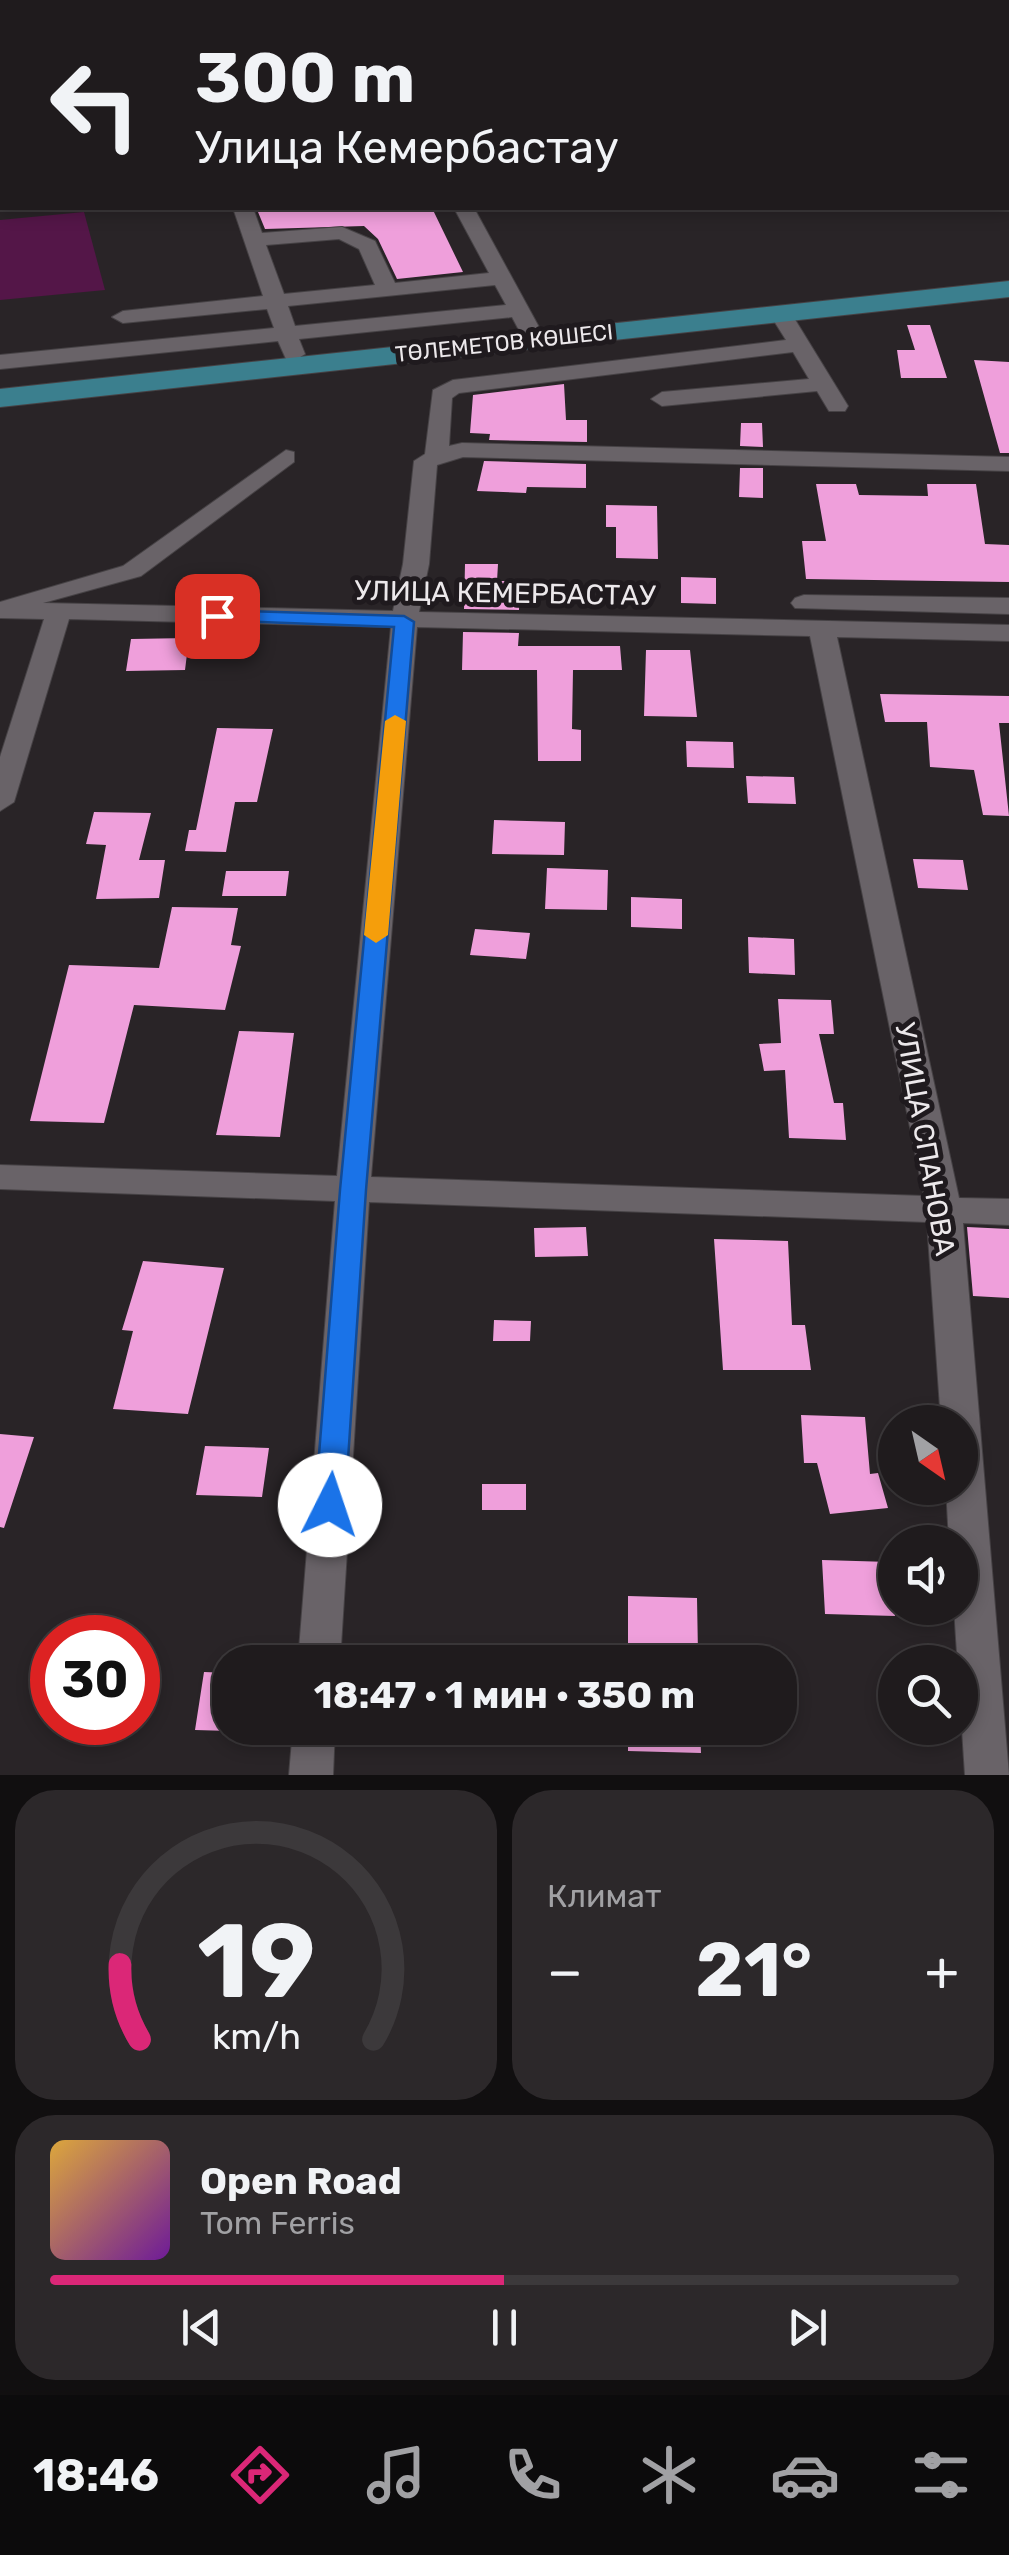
<!DOCTYPE html>
<html lang="ru">
<meta charset="utf-8">
<style>
:root{--surface:#1f1b1d;--page:#2c282a;--text:#f1f3f6;--muted:#a1a1a4;--line:#3c393b;--accent:#db2777}
body{margin:0;font-family:Rubik,sans-serif;background:var(--page);color:var(--text);height:100vh;display:flex;flex-direction:column;font-size:38px;white-space:nowrap}
*{box-sizing:border-box;margin:0}
p{font-size:32px;color:var(--muted)}
.icon{flex:none;width:55px;height:55px;fill:none;stroke:currentColor;stroke-width:2;stroke-linecap:round;stroke-linejoin:round}
.map{position:relative;height:1775px;overflow:hidden}
.side{display:flex;flex-direction:column;gap:15px;padding:15px;background:#110f10;flex:1}
.side>*{flex:none}
.guide{position:absolute;left:0px;top:0px;width:1010px;height:210px;box-shadow:0 5px 15px #0003,0 0 0 2px var(--line);background:#1f1b1d;color:var(--text);overflow:hidden}
.needle{width:65px;rotate:146deg}
.buttons{position:absolute;left:878px;top:1405px;display:grid;gap:20px}
.buttons a{display:grid;place-items:center;width:100px;height:100px;border-radius:50%;background:var(--surface);box-shadow:0 5px 15px #0003,0 0 0 2px var(--line);font-size:50px}
.speed{position:absolute;left:30px;top:1615px;display:flex;gap:20px;font-size:50px;font-weight:700;text-align:center}
.speed>*{display:grid;place-content:center;width:130px;height:130px;border-radius:50%;background:var(--surface);box-shadow:0 5px 15px #0003,0 0 0 2px var(--line);line-height:1}
.speed .limit{border:15px solid #d22;background:#fff;color:#111}
.pin{position:absolute;display:grid;place-items:center;width:85px;height:85px;color:#fff;margin:-42px;border-radius:20px;box-shadow:0 5px 15px #0006}
.me{position:absolute;width:110px;margin:-55px;rotate:4deg;stroke-linejoin:round;filter:drop-shadow(0 0 8px #0008)}
.turn{display:flex;align-items:center;gap:35px;height:210px;padding:0 30px;font-size:45px}
.turn .icon{width:130px;height:130px;stroke-width:2.5}
.turn b{display:block;font-size:70px;line-height:85px}
.big{font-size:75px;font-weight:700;line-height:1.1}
.side .widget{flex:1;display:flex;flex-direction:column;justify-content:center;gap:15px;min-width:0;padding:0 35px;border-radius:40px;background:var(--page)}
.side .dial{align-items:center;gap:0}
.dial svg{height:260px;overflow:visible;fill:none;stroke:var(--line);stroke-width:7;stroke-linecap:round;text-anchor:middle}
.dial text{fill:var(--text);stroke:none}
.song{display:flex;align-items:center;gap:30px}
.cover{width:120px;height:120px;border-radius:15px;background:linear-gradient(135deg,hsl(40 70% 55%),hsl(280 70% 35%))}
.played{height:10px;border-radius:5px;background:linear-gradient(90deg,var(--accent) 50%,var(--line) 50%)}
.keys{display:flex;justify-content:space-around;direction:ltr}
.heat{display:flex;justify-content:space-between;align-items:center;font-size:55px;direction:ltr}
.side .tiles{flex:1;display:grid;gap:15px;grid-template-columns:1fr 1fr}
.widget:last-child{grid-column:span 2}
.trip{position:absolute;left:212px;top:1645px;width:585px;height:100px;border-radius:40px;background:var(--surface);box-shadow:0 5px 15px #0003,0 0 0 2px var(--line);font-weight:700;line-height:100px;text-align:center}
.menu{display:flex;height:160px;justify-content:space-around;align-items:center;background:#0c0b0c;color:var(--muted)}
.menu .icon{width:70px;height:70px}
.menu .selected{color:var(--accent)}
.menu b{font-size:45px;color:var(--text)}
.map>svg:first-child{display:block}
</style>
<div class="map">
<svg width="1009" height="1775" viewBox="0 0 1009 1775">
<rect width="100%" height="100%" fill="#292427"/>
<path fill="#541648" d="M 84,212 L 105,290 L 0,300 L 0,220 Z"/>
<path fill="#ef9fdb" d="M 307,208 L 432,208 L 463,272 L 397,279 L 378,239 L 364,226 L 265,229 L 258,212 Z
M 907,325 L 930,325 L 947,378 L 901,378 L 897,350 L 915,350 Z
M 974,360 L 1009,362 L 1009,453 L 1000,453 Z
M 564,384 L 566,420 L 587,420 L 587,442 L 489,440 L 490,434 L 470,433 L 473,395 Z
M 741,423 L 762,423 L 763,447 L 740,446 Z
M 484,461 L 586,464 L 586,488 L 527,487 L 526,493 L 477,491 Z
M 740,468 L 763,468 L 763,498 L 739,497 Z
M 816,484 L 856,484 L 859,495 L 928,496 L 927,484 L 976,484 L 985,544 L 1009,545 L 1009,582 L 806,579 L 802,541 L 826,541 Z
M 606,505 L 657,506 L 658,559 L 616,558 L 616,527 L 606,527 Z
M 465,564 L 498,564 L 497,581 L 520,581 L 519,610 L 464,609 Z
M 681,577 L 716,578 L 716,604 L 681,603 Z
M 463,632 L 519,633 L 518,646 L 620,646 L 622,670 L 573,670 L 572,729 L 581,730 L 581,761 L 538,761 L 537,670 L 462,670 Z
M 189,638 L 185,670 L 126,671 L 131,639 Z
M 646,650 L 690,650 L 697,717 L 644,716 Z
M 880,694 L 1009,696 L 1009,723 L 999,723 L 1009,816 L 983,815 L 974,770 L 930,767 L 927,722 L 885,722 Z
M 217,728 L 273,729 L 257,802 L 235,802 L 226,852 L 185,851 L 189,830 L 196,830 Z
M 686,741 L 733,742 L 734,768 L 687,767 Z
M 746,776 L 794,777 L 796,804 L 748,803 Z
M 94,812 L 151,813 L 139,860 L 165,860 L 159,898 L 96,899 L 106,845 L 86,844 Z
M 494,820 L 565,822 L 564,855 L 492,854 Z
M 913,859 L 963,860 L 968,890 L 918,888 Z
M 547,868 L 608,870 L 607,910 L 545,909 Z
M 226,871 L 289,871 L 286,896 L 222,896 Z
M 631,897 L 682,899 L 682,929 L 631,927 Z
M 172,907 L 238,908 L 231,945 L 241,946 L 225,1010 L 134,1005 L 104,1123 L 30,1121 L 69,965 L 159,968 Z
M 475,929 L 530,933 L 526,959 L 470,955 Z
M 748,937 L 794,939 L 795,975 L 749,973 Z
M 778,999 L 831,1000 L 834,1034 L 819,1034 L 834,1103 L 843,1103 L 846,1140 L 789,1138 L 785,1070 L 764,1071 L 759,1044 L 781,1043 Z
M 239,1031 L 294,1033 L 280,1137 L 216,1135 Z
M 586,1227 L 588,1256 L 535,1257 L 534,1228 Z
M 967,1227 L 1009,1229 L 1009,1298 L 973,1296 Z
M 714,1239 L 788,1241 L 792,1325 L 805,1325 L 811,1370 L 723,1370 Z
M 143,1261 L 224,1268 L 188,1414 L 113,1409 L 133,1331 L 122,1330 Z
M 494,1320 L 531,1321 L 530,1341 L 493,1341 Z
M 801,1415 L 865,1417 L 870,1474 L 878,1473 L 888,1508 L 830,1514 L 817,1463 L 804,1463 Z
M 0,1434 L 34,1437 L 4,1528 L 0,1527 Z
M 205,1446 L 269,1448 L 262,1497 L 196,1495 Z
M 482,1484 L 526,1484 L 526,1510 L 482,1510 Z
M 822,1560 L 890,1562 L 895,1616 L 825,1614 Z
M 628,1596 L 697,1598 L 698,1654 L 628,1651 Z
M 204,1672 L 230,1673 L 230,1731 L 195,1730 Z
M 628,1728 L 700,1728 L 701,1753 L 628,1751 Z"/>
<g fill="none" stroke-linecap="round" stroke-linejoin="round">
<g stroke="#464245" stroke-width="2">
<path id="minor" d="M 2,185 L 2,197 L 0,198 L 0,186 Z
M 233,208 L 253,208 L 262,233 L 342,227 L 375,241 L 395,283 L 489,273 L 454,208 L 474,208 L 540,329 L 529,335 L 521,334 L 512,317 L 299,339 L 305,354 L 294,361 L 286,359 L 278,341 L 0,369 L 0,355 L 274,328 L 267,309 L 123,323 L 112,317 L 123,311 L 263,296 ZM 339,239 L 359,249 L 375,285 L 284,294 L 266,245 ZM 495,285 L 506,305 L 295,326 L 288,306 Z
M 780,307 L 791,313 L 848,406 L 845,411 L 829,411 L 817,391 L 662,406 L 651,399 L 662,392 L 809,379 L 793,352 L 459,393 L 452,398 L 449,446 L 462,443 L 1009,457 L 1009,471 L 463,457 L 437,465 L 429,564 L 419,612 L 1009,625 L 1009,641 L 837,637 L 959,1198 L 1009,1199 L 1009,1225 L 963,1223 L 1009,1775 L 965,1775 L 954,1608 L 960,1608 L 960,1542 L 949,1542 L 946,1488 L 960,1488 L 960,1422 L 941,1422 L 927,1222 L 369,1202 L 340,1662 L 298,1662 L 335,1201 L 0,1189 L 0,1165 L 337,1176 L 391,627 L 69,619 L 14,802 L 0,811 L 0,757 L 44,619 L 0,618 L 0,602 L 123,566 L 286,450 L 294,452 L 294,462 L 141,576 L 43,603 L 393,611 L 403,564 L 414,461 L 425,454 L 433,390 L 453,380 L 786,340 L 769,313 ZM 417,627 L 810,636 L 924,1196 L 371,1177 Z
M 804,595 L 1009,598 L 1009,614 L 795,608 L 791,603 L 795,598 Z
M 293,1728 L 335,1728 L 333,1775 L 289,1775 Z"/>
</g>
<g stroke="#464245" stroke-width="2">
<path id="major" d="M 1009,281 L 1009,297 L 0,407 L 0,389 Z"/>
</g>
<use href="#minor" fill="#696368" fill-rule="evenodd"/>
<use href="#major" fill="#3b7f8e" fill-rule="evenodd"/>
</g>
<path fill="#1a73e8" stroke="#114b97" stroke-width="2.5" d="M 217,610 L 404,616 L 414,622 L 366,1190 L 345,1505 L 341,1513 L 330,1517 L 320,1513 L 315,1505 L 340,1190 L 394,627 L 210,620 L 210,612 Z"/>
<path fill="#f59e0b" d="M 395,715 L 406,721 L 388,935 L 376,943 L 364,935 L 385,721 Z"/>
<g text-anchor="middle" dominant-baseline="central" stroke-width="10" stroke-linejoin="round" paint-order="stroke">
<g font-size="22" fill="#ece8eb" stroke="#1f1a1e">
<text transform="translate(504 343) rotate(-6)">ТӨЛЕМЕТОВ КӨШЕСІ</text>
</g>
<g font-size="28" fill="#ece8eb" stroke="#1f1a1e">
<text transform="translate(505 593) rotate(1)">УЛИЦА КЕМЕРБАСТАУ</text>
<text transform="translate(925 1139) rotate(80)">УЛИЦА СПАНОВА</text>
</g>
</g>
</svg>
<div class="buttons">
<a><svg class="needle" viewBox="-14 -14 28 28"><path d="M0-13l5 13h-10z" fill="#e53935"/><path d="M0 13l5-13h-10z" fill="#a1a1a4"/></svg></a>
<a><svg class="icon" aria-label="sound" viewBox="0 0 24 24"><path d="M4 9h4l5-4v14l-5-4H4zM17 9q2 3 0 6"/></svg></a>
<a><svg class="icon" aria-label="search" viewBox="0 0 24 24"><circle cx="10" cy="10" r="6"/><path d="M15 15l6 6"/></svg></a>
</div>
<div class="speed"><div class="limit">30</div></div>
<div class="pin" style="left:217px;top:616px;background:#d93025"><svg class="icon" aria-label="arrive" viewBox="0 0 24 24"><path d="M6 21V4h12l-3 4 3 4H6"/></svg></div>
<svg class="me" style="left:330px;top:1505px" viewBox="-20 -20 40 40"><circle r="19" fill="#fff"/><path d="M0-13L10 11 0 6-10 11z" fill="#1a73e8"/></svg>
<div class="trip">18:47 · 1 мин · 350 m</div>
<div class="guide">
<div class="turn"><svg class="icon" aria-label="left" viewBox="0 0 24 24"><path d="M17 20v-9H6M10 6l-5 5 5 5"/></svg><div><b>300 m</b>Улица Кемербастау</div></div>
</div>
</div>
<section class="side">
<div class="tiles">
<div class="widget dial"><svg viewBox="0 0 100 80">
<path d="M14 69A42 42 0 1 1 86 69"/>
<path d="M14 69A42 42 0 0 1 8 46" stroke="#db2777"/>
<text x="50" y="56" font-size="32" font-weight="700">19</text>
<text x="50" y="72" font-size="11">km/h</text>
</svg></div>
<div class="widget"><p>Климат</p>
<div class="heat"><a>−</a><b class="big">21°</b><a>+</a></div>
</div>
<div class="widget">
<div class="song"><i class="cover"></i><div><b>Open Road</b><p>Tom Ferris</p></div></div>
<div class="played"></div>
<div class="keys"><svg class="icon" aria-label="previous" viewBox="0 0 24 24"><path d="M18 5L8 12l10 7zM5 5v14"/></svg><svg class="icon" aria-label="pause" viewBox="0 0 24 24"><path d="M8 5v14M16 5v14"/></svg><svg class="icon" aria-label="next" viewBox="0 0 24 24"><path d="M6 5l10 7-10 7zM19 5v14"/></svg></div>
</div>
</div>
</section>
<nav class="menu">
<b>18:46</b>
<svg class="icon selected" aria-label="directions" viewBox="0 0 24 24"><path d="M12 3l9 9-9 9-9-9zM9 14v-3h6M13 9l2 2-2 2"/></svg>
<svg class="icon" aria-label="music" viewBox="0 0 24 24"><path d="M9 18V5l10-2v13"/><circle cx="6" cy="18" r="3"/><circle cx="16" cy="16" r="3"/></svg>
<svg class="icon" aria-label="phone" viewBox="0 0 24 24"><path d="M5 4h4l2 5-3 2q2 4 5 5l2-3 5 2v4C11 20 4 13 5 4z"/></svg>
<svg class="icon" aria-label="climate" viewBox="0 0 24 24"><path d="M12 3v18M4 7l16 10M4 17L20 7"/></svg>
<svg class="icon" aria-label="car" viewBox="0 0 24 24"><path d="M5 17H2v-5l4-1 3-4h7l3 4 3 1v5h-3M9 17h6M6 11h13"/><circle cx="7" cy="17" r="2"/><circle cx="17" cy="17" r="2"/></svg>
<svg class="icon" aria-label="filters" viewBox="0 0 24 24"><path d="M4 7h16M4 17h16"/><circle cx="9" cy="7" r="2"/><circle cx="15" cy="17" r="2"/></svg>
</nav>
